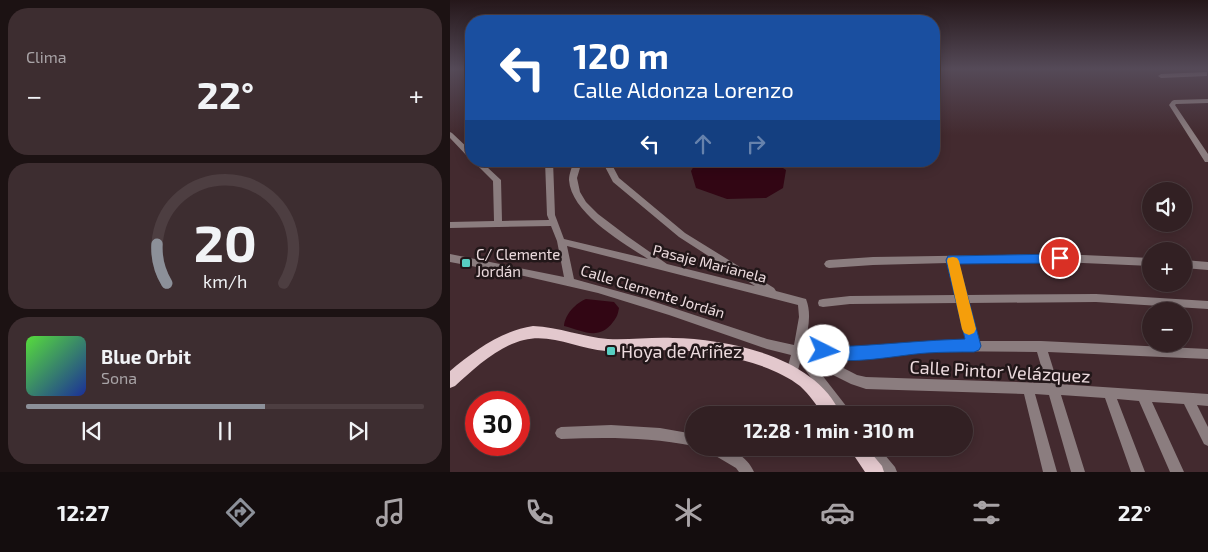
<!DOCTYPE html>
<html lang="es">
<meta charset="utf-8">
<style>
:root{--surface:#322023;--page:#3d2d30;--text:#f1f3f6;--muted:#a8a3a6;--line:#4d3e41;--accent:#8c9099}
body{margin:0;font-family:"Exo 2",sans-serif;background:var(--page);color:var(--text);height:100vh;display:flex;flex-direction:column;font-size:19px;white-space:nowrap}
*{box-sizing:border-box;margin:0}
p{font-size:16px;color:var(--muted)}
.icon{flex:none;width:28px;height:28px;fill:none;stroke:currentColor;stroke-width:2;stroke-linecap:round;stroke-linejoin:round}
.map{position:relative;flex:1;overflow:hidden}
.side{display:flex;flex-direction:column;gap:8px;padding:8px;background:#1c1213;width:450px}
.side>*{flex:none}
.banner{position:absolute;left:15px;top:15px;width:475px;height:152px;border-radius:20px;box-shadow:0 2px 12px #0003,0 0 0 1px var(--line);background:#1a4fa0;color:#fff;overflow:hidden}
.controls{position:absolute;left:692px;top:182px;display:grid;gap:10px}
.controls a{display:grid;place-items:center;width:50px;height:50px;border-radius:50%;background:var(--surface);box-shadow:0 2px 12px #0003,0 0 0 1px var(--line);font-size:25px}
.speed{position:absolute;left:15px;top:391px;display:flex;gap:10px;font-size:25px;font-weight:700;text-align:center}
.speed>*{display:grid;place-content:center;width:65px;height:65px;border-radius:50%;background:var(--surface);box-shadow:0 2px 12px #0003,0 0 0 1px var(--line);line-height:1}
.speed .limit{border:8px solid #d22;background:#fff;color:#111}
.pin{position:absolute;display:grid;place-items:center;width:42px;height:42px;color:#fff;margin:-21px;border:2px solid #fff;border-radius:50%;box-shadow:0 1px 5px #0007}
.me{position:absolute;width:55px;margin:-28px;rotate:94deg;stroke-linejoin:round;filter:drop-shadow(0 0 4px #0008)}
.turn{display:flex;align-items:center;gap:18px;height:105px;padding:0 25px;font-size:22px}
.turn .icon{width:65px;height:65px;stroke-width:2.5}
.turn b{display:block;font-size:35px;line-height:42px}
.lanes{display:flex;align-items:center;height:48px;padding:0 25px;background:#0003;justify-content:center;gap:25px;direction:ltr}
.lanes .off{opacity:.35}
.big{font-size:38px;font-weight:700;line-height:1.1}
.side .tile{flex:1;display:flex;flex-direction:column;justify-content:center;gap:8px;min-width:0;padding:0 18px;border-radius:20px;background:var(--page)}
.side .dial{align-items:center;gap:0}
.dial svg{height:130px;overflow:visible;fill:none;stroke:var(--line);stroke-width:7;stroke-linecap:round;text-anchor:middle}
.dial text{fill:var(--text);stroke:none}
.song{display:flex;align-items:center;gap:15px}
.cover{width:60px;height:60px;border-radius:8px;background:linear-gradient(135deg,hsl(110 70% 55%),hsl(230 70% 35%))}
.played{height:5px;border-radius:2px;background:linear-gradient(90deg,var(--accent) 60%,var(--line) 60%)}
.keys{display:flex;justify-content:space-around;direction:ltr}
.heat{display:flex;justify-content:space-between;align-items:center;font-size:28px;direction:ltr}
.trip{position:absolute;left:235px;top:406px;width:288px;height:50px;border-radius:25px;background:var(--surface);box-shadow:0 2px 12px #0003,0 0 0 1px var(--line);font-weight:700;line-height:50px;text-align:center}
.dock{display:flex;height:80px;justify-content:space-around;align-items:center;background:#140d0e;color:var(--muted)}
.dock .icon{width:35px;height:35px}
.dock .active{color:var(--accent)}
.dock b{font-size:22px;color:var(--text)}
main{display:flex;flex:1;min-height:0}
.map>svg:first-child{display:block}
</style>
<main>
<section class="side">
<div class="tile"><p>Clima</p>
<div class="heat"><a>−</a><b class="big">22°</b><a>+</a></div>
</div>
<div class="tile dial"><svg viewBox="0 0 100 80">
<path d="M14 69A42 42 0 1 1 86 69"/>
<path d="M14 69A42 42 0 0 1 8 45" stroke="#8c9099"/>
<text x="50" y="56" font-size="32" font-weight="700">20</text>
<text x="50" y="72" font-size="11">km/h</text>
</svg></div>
<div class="tile">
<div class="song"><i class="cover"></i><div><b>Blue Orbit</b><p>Sona</p></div></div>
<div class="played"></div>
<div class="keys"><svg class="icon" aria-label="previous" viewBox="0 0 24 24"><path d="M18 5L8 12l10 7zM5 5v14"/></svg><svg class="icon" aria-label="pause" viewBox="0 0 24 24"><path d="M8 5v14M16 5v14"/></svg><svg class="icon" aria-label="next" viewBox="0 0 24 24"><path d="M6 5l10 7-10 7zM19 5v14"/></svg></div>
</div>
</section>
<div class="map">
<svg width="758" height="472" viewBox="0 0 758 472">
<rect width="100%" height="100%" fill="#432a2f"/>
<path fill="#320614" d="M 247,161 L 318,161 L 324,162 L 336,170 L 333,188 L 316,198 L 277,199 L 246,188 L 241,171 Z
M 136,299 L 164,302 L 169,308 C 168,314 167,317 163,322 C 149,341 133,331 114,326 C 115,314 126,303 136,299 Z"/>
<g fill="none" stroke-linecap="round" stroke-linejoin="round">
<path fill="#8b7d7f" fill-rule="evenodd" d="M 757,72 L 757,76 L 711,78 L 708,76 L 711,74 Z
M 758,99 L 758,103 L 726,104 L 725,105 L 758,154 L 758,162 L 755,162 L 719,105 L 722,101 L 724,100 Z
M 0,132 L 2,133 L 21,151 L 21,157 L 18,157 L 0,138 Z
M 23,161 L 32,161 L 33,163 L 37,161 L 48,161 L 37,167 L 51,180 L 52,221 L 99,220 L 97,215 L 95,161 L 103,161 L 105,215 L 114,239 L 198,259 C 173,243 121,213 119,180 C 119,174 122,167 124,161 L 132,161 L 127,178 L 130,192 L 136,202 L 148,214 L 177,236 L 217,264 L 305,286 L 229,237 L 163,182 L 152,161 L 160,161 L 169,178 L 235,233 L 324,288 L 326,291 L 356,299 C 362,314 358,331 354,346 C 409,350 463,341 517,341 L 508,303 L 400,304 L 373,307 L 369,306 L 368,303 L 369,300 L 373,299 L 400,296 L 506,295 L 498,263 L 423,265 L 379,268 L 376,267 L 374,264 L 376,261 L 379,260 L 423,257 L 610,254 L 701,258 L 701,266 L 610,262 L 507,263 L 516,295 L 646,294 L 758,301 L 758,309 L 646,302 L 518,303 L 528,341 L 591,341 L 758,349 L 758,359 L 598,352 L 608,384 L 758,394 L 758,406 L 747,405 L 758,427 L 758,446 L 754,444 L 734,404 L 702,402 L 734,472 L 720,472 L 689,401 L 667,399 L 695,472 L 681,472 L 655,398 L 611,395 L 635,472 L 621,472 L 599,395 L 585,394 L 607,472 L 593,472 L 574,394 L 416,389 L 401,384 L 365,366 L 400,411 L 402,415 L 389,415 L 350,363 L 346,377 L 342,378 L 338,377 L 336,373 L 341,355 L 317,349 L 219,315 L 148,293 L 74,276 L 0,262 L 0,254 L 114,277 L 107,241 L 101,226 L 0,228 L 0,222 L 44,221 L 43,181 ZM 117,246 L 348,305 L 349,317 L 344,345 L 317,339 L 196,299 L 124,279 ZM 479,351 L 587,352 L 596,383 L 416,377 L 407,375 L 372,357 L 404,357 Z
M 734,260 L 758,262 L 758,270 L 734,268 Z
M 161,425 L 210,428 L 244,434 L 244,446 C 199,437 156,437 111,439 L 107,437 L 105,433 L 107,429 L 111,427 Z
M 257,448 C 276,446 296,453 304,472 L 289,472 L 286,468 L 259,452 Z
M 415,448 L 429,448 L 445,467 L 447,472 L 432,472 Z"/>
<path fill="#e3c8cd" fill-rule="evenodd" d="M 83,326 C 109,327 133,337 158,339 C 180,340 201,337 223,338 C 279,339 367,357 391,415 L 374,415 C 366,405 359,394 350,386 C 320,362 261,351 224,350 C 201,350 178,354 156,351 C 128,349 101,333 74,340 C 48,346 24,369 5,386 L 0,388 L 0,371 C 24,351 51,331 83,326 Z
M 399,448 L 417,448 L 432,466 L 434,472 L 415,472 Z"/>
</g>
<linearGradient id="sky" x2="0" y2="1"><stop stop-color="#25171a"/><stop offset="0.51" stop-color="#554a58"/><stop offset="1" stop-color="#554a58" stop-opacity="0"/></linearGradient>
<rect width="758" height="135" fill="url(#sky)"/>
<path fill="#1a73e8" stroke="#114b97" d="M 610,254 L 614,255 L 615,258 L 614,262 L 610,263 L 509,264 L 531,346 L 529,350 L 524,352 C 508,352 492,352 477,353 C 446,355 397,367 369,356 L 367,351 L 369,346 C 379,342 392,347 403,346 C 441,344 477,340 515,339 L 496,260 L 498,256 Z"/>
<path fill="#f59e0b" d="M 503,257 L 507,258 L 509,261 L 526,329 L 524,333 L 519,335 L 514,333 L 512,329 L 497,261 L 498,258 Z"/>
<g fill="#57cec2" stroke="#221719" stroke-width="2">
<rect x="11" y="258" width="10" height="10" rx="2.5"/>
<rect x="156" y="346" width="10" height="10" rx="2.5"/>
</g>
<g text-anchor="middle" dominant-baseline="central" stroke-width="5" stroke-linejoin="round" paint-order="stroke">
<g font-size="15" fill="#ecdbde" stroke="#221719" text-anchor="start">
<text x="26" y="254">C/ Clemente<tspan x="26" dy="17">Jordán</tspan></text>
</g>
<g font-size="15" fill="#ecdbde" stroke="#221719">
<text transform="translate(260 263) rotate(14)">Pasaje Marianela</text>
<text transform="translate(203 291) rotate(17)">Calle Clemente Jordán</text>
</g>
<g font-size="18" fill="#ecdbde" stroke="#221719" text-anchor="start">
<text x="171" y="351">Hoya de Ariñez</text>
</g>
<g font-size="18" fill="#ecdbde" stroke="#221719">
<text transform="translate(550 371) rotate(3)">Calle Pintor Velázquez</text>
</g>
</g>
</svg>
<div class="controls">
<a><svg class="icon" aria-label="sound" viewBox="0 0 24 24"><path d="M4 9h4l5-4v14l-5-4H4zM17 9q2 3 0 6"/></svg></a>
<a>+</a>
<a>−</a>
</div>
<div class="speed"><div class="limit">30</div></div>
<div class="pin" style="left:610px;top:258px;background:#d93025"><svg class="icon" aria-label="arrive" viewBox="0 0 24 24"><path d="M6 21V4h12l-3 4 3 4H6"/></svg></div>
<svg class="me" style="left:374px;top:351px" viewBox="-20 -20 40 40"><circle r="19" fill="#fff"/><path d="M0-13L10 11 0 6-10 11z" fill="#1a73e8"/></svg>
<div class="trip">12:28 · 1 min · 310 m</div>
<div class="banner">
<div class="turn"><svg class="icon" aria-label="left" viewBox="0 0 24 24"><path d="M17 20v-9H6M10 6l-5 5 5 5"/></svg><div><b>120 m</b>Calle Aldonza Lorenzo</div></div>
<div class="lanes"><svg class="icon" aria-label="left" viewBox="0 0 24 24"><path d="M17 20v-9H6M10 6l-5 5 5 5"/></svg><svg class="icon off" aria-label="ahead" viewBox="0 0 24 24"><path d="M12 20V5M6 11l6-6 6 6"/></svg><svg class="icon off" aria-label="right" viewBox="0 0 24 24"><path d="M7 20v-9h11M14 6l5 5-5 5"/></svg></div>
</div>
</div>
</main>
<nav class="dock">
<b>12:27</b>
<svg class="icon active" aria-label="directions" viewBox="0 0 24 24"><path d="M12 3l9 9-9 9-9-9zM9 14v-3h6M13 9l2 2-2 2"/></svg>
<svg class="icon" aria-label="music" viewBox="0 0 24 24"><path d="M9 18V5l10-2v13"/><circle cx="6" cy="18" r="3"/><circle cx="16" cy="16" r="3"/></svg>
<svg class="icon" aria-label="phone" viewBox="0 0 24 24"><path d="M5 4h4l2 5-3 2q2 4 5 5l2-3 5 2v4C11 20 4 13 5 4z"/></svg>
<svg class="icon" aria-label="climate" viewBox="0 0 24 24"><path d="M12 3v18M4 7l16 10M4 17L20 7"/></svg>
<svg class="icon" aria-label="car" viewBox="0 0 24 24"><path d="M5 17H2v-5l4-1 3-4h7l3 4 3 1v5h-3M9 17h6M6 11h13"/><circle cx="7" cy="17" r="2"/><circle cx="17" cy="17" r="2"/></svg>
<svg class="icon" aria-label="filters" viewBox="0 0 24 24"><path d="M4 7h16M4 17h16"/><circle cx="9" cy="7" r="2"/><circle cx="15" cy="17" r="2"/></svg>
<b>22°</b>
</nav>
